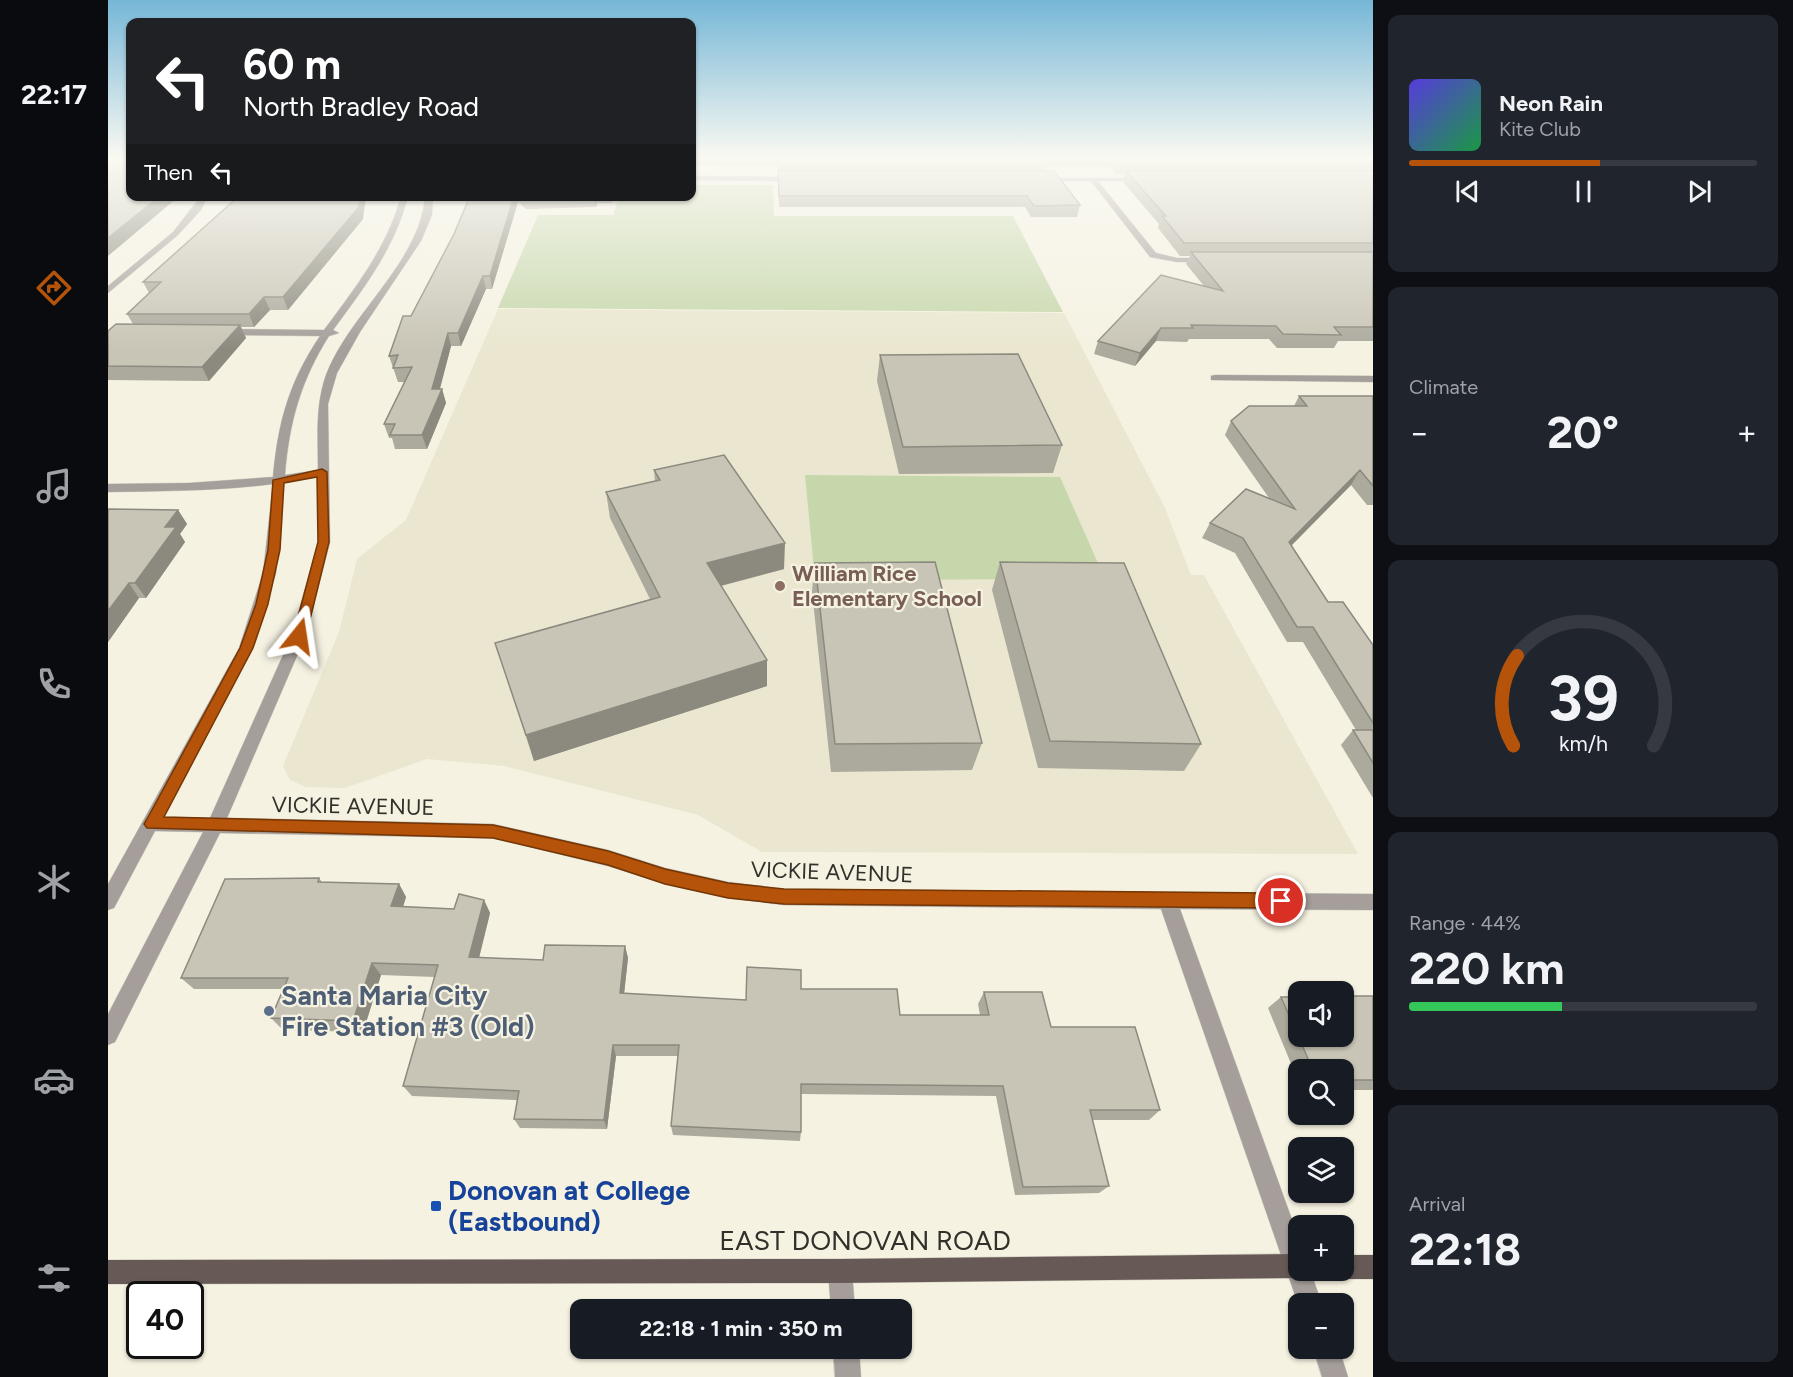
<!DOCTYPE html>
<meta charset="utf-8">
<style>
:root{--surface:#171b24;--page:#20242c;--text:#f1f3f6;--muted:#9ea1a6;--line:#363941;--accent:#b45309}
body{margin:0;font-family:Figtree,sans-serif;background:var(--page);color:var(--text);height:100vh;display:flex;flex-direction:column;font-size:22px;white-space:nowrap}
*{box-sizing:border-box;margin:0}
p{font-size:20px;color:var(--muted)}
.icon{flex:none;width:33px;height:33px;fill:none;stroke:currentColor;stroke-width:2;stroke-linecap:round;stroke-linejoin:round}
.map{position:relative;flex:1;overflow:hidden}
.drawer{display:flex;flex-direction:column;gap:15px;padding:15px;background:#0d0f14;width:420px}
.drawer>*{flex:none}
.guide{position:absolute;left:18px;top:18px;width:570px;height:183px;border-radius:12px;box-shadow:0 2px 4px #0004;background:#202124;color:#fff;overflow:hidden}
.controls{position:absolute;left:1180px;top:981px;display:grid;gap:12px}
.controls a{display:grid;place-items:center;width:66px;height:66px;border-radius:12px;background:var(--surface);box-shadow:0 2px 4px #0004;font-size:30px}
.speed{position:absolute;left:18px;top:1281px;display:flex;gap:12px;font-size:30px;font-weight:700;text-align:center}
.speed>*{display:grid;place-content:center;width:78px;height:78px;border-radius:50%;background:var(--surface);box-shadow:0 2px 4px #0004;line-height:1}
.speed .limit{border:3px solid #111;border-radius:9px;background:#fff;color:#111}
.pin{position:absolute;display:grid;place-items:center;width:51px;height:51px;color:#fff;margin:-26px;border:3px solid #fff;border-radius:50%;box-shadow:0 2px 6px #0007}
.me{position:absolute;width:66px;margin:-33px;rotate:15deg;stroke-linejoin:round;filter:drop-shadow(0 0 4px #0008)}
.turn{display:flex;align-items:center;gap:21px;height:126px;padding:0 18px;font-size:27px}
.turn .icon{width:78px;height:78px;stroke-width:2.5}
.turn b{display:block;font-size:42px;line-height:51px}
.then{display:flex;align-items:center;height:57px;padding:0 18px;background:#0003;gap:12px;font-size:22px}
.big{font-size:45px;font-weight:700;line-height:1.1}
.drawer .tile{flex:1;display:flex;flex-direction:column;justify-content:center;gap:9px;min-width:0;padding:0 21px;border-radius:12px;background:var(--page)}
.drawer .dial{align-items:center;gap:0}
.dial svg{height:156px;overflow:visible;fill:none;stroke:var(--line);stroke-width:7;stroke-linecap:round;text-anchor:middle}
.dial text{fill:var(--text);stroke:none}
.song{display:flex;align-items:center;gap:18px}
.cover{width:72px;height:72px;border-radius:9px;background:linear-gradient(135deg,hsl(250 70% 55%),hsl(140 70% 35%))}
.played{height:6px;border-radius:3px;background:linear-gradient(90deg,var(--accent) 55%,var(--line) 55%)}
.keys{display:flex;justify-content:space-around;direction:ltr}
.heat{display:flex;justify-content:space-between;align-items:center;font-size:33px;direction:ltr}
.charge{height:9px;border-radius:4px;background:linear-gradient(90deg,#34c759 44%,var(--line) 0)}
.trip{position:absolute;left:462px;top:1299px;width:342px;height:60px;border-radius:12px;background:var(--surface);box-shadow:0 2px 4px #0004;font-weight:700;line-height:60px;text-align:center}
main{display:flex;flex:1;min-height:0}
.tab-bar{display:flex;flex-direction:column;width:108px;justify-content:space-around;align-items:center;background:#090b0e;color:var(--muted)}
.tab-bar .icon{width:42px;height:42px}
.tab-bar .on{color:var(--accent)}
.tab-bar b{font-size:27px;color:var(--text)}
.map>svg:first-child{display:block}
</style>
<main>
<nav class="tab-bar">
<b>22:17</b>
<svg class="icon on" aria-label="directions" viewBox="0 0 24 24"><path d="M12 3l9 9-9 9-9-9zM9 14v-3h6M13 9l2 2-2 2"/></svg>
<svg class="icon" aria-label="music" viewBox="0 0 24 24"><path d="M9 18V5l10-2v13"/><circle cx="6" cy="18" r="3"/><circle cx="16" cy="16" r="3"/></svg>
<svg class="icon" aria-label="phone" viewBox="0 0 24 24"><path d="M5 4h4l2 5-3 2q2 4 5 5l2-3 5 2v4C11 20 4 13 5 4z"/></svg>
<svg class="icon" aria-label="climate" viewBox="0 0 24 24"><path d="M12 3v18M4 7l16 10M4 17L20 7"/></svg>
<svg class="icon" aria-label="car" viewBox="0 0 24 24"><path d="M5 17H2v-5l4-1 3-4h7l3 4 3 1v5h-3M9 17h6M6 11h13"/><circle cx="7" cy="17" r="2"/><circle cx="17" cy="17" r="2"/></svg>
<svg class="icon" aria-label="filters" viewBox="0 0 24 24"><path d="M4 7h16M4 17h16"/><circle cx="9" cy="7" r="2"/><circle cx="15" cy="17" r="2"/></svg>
</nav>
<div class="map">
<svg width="1265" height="1377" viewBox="0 0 1265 1377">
<rect width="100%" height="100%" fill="#f5f2e2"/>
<path fill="#eae6cf" d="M 390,309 L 956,313 L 1057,508 L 1083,575 L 1096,575 L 1250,854 L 654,852 L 590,815 L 396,766 L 319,759 L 237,788 L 198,787 L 182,780 L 175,766 L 231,632 L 249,559 L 298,520 Z"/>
<path fill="#c6d7ab" d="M 584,185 L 665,185 L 666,216 L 905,216 L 955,312 L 390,308 L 430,215 L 505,215 L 511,197 L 584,196 Z
M 697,475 L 952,477 L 997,579 L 707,580 Z"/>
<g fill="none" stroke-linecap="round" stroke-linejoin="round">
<g stroke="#d2cfc1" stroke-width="1">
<path id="minor" d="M 584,176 L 689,177 L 692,179 L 689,181 L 584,180 Z
M 930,178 L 1036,178 L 1034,181 L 990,181 L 1048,253 L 1069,258 L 1101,258 L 1105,260 L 1101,262 L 1069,262 L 1042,257 L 983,181 L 932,181 Z
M 93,196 L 100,196 L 93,210 L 70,235 L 0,293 L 0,286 L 65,232 Z
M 293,196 L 300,196 C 287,248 256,288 225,330 L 231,333 L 221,336 C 193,380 181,423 177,475 L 210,470 C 210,438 207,406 218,375 C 241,314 313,261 317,196 L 325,196 L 324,215 L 313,241 L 252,332 L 229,373 L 220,404 L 222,542 L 198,635 L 119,818 L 385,824 L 500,850 L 557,868 L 620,882 L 676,889 L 1265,894 L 1265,910 L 1072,909 L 1191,1239 L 1191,1270 L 1202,1270 L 1214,1304 L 1191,1304 L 1191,1307 L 1190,1304 L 1053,909 L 676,905 L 620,898 L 557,884 L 500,866 L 385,838 L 112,833 L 7,1042 L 0,1045 L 0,1014 L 95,832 L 47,831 L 6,908 L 0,910 L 0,884 L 131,648 L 155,573 L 165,484 C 110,491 55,491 0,492 L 0,484 L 81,483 L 165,477 C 170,422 181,382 212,336 L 115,335 L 110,332 L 115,329 L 216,330 C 247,288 279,248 293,196 ZM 210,477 L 210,542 L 184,635 L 102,818 L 55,817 L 145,648 L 168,573 L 176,482 Z
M 1107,375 L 1265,376 L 1265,382 L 1103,380 L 1103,376 Z
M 732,1259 L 741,1262 L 744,1271 L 747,1310 L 723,1310 L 720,1271 L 723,1262 Z
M 725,1348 L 751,1348 L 753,1377 L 727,1377 Z
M 1205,1348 L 1231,1348 L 1240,1377 L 1214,1377 Z"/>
</g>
<g stroke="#d2cfc1" stroke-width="1">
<path id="major" d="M 1191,1254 L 1191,1270 L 1201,1270 L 1200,1275 L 1191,1278 L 732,1283 L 0,1284 L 0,1260 L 732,1259 Z
M 1236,1255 L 1265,1255 L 1265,1279 L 1236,1279 L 1227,1276 L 1225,1270 L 1236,1270 Z"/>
</g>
<use href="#minor" fill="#a59e9b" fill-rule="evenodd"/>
<use href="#major" fill="#675a56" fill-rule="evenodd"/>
</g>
<path fill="#aca99d" d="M 584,157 L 1265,157 L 1265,168 L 1263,171 L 1265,171 L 1265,341 L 1230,341 L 1226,348 L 1169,348 L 1161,339 L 1081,339 L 1079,342 L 1048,341 L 1027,366 L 986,354 L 990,341 L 1096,286 L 1078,264 L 1082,256 L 1072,256 L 1050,228 L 1051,224 L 1015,182 L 1017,174 L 1007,174 L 1002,167 L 939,167 L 938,171 L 972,205 L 969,217 L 923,217 L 917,207 L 671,207 L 670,174 L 669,166 L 584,165 Z
M 362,196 L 506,196 L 504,203 L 489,203 L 488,207 L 418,209 L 410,202 L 384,289 L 378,289 L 353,346 L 343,346 L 332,389 L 334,389 L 338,403 L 319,449 L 287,449 L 284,438 L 281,438 L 276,424 L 297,382 L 290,382 L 281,356 L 303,316 L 346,234 Z
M 255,219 L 180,310 L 162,310 L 146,327 L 133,327 L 138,338 L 101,381 L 0,380 L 0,331 L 25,324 L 19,314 L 41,293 L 35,282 Z
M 772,355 L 954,445 L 945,473 L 791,474 L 769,381 Z
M 1191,396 L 1265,396 L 1265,505 L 1259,505 L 1243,485 L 1183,546 L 1220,602 L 1265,645 L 1265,798 L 1233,745 L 1245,730 L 1248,730 L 1195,642 L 1179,642 L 1127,553 L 1094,538 L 1102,523 L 1161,498 L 1117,435 L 1123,421 L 1186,406 Z
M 546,470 L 676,569 L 613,586 L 659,660 L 659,686 L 426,761 L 387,643 L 542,599 L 502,518 L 498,492 L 547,481 Z
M 0,509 L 70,510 L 79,524 L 72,534 L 77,542 L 38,598 L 31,598 L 0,642 Z
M 892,562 L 1093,744 L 1076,771 L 930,768 L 884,590 Z
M 707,563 L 874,743 L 864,770 L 723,772 L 704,591 Z
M 211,878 L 214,882 L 291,884 L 298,897 L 295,907 L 346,909 L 376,900 L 382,913 L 371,958 L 435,960 L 517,946 L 520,958 L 516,993 L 638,1000 L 693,989 L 792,1015 L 872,1015 L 870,1004 L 876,992 L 943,1027 L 1052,1110 L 1041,1120 L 984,1120 L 1001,1186 L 991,1193 L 907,1195 L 888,1096 L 693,1094 L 693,1132 L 692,1141 L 565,1135 L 563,1126 L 570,1056 L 508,1056 L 499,1129 L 412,1128 L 406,1119 L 409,1100 L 304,1096 L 295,1086 L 327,977 L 273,975 L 255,1032 L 175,1030 L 163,1018 L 175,989 L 86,989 L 73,978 Z
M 1265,996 L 1265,1090 L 1236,1090 L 1236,1070 L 1191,1070 L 1191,1083 L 1160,1008 L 1173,997 Z"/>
<path fill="#8c8a7f" d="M 52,196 L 69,196 L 69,198 L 0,256 L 0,238 Z
M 253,196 L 258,196 L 255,219 L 180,310 L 175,297 Z
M 406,196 L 409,196 L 410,202 L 384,289 L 382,276 Z
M 486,196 L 488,196 L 489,203 L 488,207 Z
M 375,276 L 378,289 L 353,346 L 350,333 Z
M 156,297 L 162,310 L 146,327 L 141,314 Z
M 132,325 L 138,338 L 101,381 L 94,367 Z
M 1053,328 L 1048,341 L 1027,366 L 1032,353 Z
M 340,333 L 343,346 L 328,403 L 324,389 Z
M 334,389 L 338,403 L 319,449 L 314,435 Z
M 1252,470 L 1243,485 L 1172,557 L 1181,542 Z
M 70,510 L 79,524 L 72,534 L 77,542 L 38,598 L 27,583 L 57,527 Z
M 677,543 L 676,569 L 600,589 L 599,563 Z
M 21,583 L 31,598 L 0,642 L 0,611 Z
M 659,660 L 659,686 L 426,761 L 418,735 Z
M 291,884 L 298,897 L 291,919 L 283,906 Z
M 376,900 L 382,913 L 368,970 L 361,957 Z
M 517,946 L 520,958 L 515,1004 L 512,993 Z
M 264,963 L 273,975 L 255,1032 L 245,1021 Z
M 505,1045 L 508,1056 L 499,1129 L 496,1120 Z"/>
<path fill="#c8c5b6" stroke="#8c8a7f" stroke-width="1.5" d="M 0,157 L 22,157 L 22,196 L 52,196 L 0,238 Z
M 669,157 L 935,157 L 940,163 L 669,163 Z
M 1006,157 L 1260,157 L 1265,161 L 1265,163 L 1011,163 Z
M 670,171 L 946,171 L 972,205 L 926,206 L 919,196 L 671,196 Z
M 1018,171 L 1265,171 L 1265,243 L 1076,243 L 1054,216 L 1058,216 Z
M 131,196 L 253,196 L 251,207 L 175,297 L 156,297 L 141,314 L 19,314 L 53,282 L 35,282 Z
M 362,196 L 406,196 L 382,276 L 375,276 L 350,333 L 340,333 L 324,389 L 334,389 L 314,435 L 282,435 L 287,424 L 276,424 L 304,367 L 285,368 L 290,355 L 281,356 L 295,316 L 303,316 L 346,234 Z
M 415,196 L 449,196 L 416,197 Z
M 1083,252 L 1265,252 L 1265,327 L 1226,327 L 1233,335 L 1175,334 L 1168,326 L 1083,325 L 1085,328 L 1053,328 L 1032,353 L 990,341 L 1053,275 L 1115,291 Z
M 8,324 L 132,325 L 94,367 L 0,366 L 0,331 Z
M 910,354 L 954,445 L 795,447 L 772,355 Z
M 1191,396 L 1265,396 L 1265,486 L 1252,470 L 1181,542 L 1220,602 L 1235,602 L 1265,645 L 1265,723 L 1205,627 L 1189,627 L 1135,538 L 1102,523 L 1138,489 L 1187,509 L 1123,421 L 1141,406 L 1199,406 Z
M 616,455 L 677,543 L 599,563 L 659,660 L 418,735 L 387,643 L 552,597 L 498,492 L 552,480 L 546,470 Z
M 0,509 L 70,510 L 57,527 L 68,527 L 27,583 L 21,583 L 0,611 Z
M 827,562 L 874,743 L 727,744 L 707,563 Z
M 892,562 L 1016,563 L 1093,744 L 942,741 Z
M 1245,730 L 1265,730 L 1265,763 Z
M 211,878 L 210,882 L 291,884 L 283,906 L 346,909 L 351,894 L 376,900 L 361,957 L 435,960 L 437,945 L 517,946 L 512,993 L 638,1000 L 639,967 L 693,970 L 693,989 L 789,989 L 792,1015 L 881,1015 L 876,992 L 934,992 L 943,1027 L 1027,1027 L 1052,1110 L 982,1110 L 1001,1186 L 915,1187 L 895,1086 L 693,1084 L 693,1132 L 563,1126 L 571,1045 L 505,1045 L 496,1120 L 406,1119 L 411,1091 L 295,1086 L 330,965 L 264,963 L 245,1021 L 163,1018 L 180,978 L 73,978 L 117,879 Z
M 1236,996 L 1265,996 L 1265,1080 L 1236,1080 L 1236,1070 L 1205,1070 L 1173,997 L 1191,997 L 1191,1036 L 1236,1036 Z"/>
<linearGradient id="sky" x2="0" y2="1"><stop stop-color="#76b7d7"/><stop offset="0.45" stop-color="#faf9f2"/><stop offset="1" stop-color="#faf9f2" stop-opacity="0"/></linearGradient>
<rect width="1265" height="350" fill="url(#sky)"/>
<path fill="#b45309" stroke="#753606" stroke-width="1.5" d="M 214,469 L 219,472 L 221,542 L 198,636 L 191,640 L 185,636 L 210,542 L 209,477 L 176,483 L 172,550 L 160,604 L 145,648 L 56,817 L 385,825 L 500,851 L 557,869 L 620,883 L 676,889 L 1173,893 L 1179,895 L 1182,901 L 1179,906 L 1173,908 L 676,904 L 620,898 L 557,884 L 500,865 L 385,838 L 39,828 L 36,824 L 39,819 L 132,648 L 148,604 L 160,550 L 165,480 Z"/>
<circle fill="#8d6e63" stroke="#f5f2e2" stroke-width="2" cx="672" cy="586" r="6"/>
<circle fill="#5c6f8a" stroke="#f5f2e2" stroke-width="2" cx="161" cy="1011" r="6"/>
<rect fill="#1a4fb4" stroke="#f5f2e2" stroke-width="2" x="322" y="1200" width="12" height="12" rx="3"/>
<g text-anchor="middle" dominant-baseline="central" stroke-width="4.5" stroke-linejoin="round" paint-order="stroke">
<g font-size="22" font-weight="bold" fill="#785e54" stroke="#f5f2e2" text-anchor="start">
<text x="684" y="573">William Rice<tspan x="684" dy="25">Elementary School</tspan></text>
</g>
<g font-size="22" fill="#32302a" stroke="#f5f2e2">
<text transform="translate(245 806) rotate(1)">VICKIE AVENUE</text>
<text transform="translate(724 872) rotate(2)">VICKIE AVENUE</text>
</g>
<g font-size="27" font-weight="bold" fill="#4e5e75" stroke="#f5f2e2" text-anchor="start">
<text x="173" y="995">Santa Maria City<tspan x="173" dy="31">Fire Station #3 (Old)</tspan></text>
</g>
<g font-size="27" font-weight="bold" fill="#164399" stroke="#f5f2e2" text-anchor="start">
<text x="340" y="1190">Donovan at College<tspan x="340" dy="31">(Eastbound)</tspan></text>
</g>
<g font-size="27" fill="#32302a" stroke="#f5f2e2">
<text x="757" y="1240">EAST DONOVAN ROAD</text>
</g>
</g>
</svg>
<div class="controls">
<a><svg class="icon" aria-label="sound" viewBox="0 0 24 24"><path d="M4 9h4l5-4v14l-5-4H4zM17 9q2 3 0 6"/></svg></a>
<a><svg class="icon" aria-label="search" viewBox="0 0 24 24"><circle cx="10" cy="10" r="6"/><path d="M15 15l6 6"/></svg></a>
<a><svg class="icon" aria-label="layers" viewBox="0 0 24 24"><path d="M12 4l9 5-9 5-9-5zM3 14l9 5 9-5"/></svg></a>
<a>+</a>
<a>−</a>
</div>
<div class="speed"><div class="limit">40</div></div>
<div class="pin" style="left:1173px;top:901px;background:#d93025"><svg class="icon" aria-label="arrive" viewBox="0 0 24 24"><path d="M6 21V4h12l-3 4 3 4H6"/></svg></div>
<svg class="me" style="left:191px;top:636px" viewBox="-20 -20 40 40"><path d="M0-17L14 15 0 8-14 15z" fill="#b45309" stroke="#fff" stroke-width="4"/></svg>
<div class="trip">22:18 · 1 min · 350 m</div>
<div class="guide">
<div class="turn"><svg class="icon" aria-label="left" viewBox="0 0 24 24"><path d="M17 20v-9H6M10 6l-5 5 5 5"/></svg><div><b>60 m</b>North Bradley Road</div></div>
<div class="then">Then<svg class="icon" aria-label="left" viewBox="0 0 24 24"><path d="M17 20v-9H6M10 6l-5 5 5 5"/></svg></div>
</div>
</div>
<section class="drawer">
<div class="tile">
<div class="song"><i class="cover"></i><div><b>Neon Rain</b><p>Kite Club</p></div></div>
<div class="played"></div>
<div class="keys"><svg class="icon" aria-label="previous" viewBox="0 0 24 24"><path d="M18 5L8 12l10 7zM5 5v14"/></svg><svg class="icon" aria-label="pause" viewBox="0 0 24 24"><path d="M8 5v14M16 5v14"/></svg><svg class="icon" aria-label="next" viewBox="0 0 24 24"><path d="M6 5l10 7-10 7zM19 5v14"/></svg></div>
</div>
<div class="tile"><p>Climate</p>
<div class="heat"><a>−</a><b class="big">20°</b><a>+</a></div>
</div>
<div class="tile dial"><svg viewBox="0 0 100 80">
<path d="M14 69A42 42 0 1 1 86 69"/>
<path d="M14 69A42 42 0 0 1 16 23" stroke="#b45309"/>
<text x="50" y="56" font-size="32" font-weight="700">39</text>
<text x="50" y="72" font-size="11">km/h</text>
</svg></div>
<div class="tile"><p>Range · 44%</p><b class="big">220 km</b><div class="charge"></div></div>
<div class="tile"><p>Arrival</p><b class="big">22:18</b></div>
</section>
</main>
